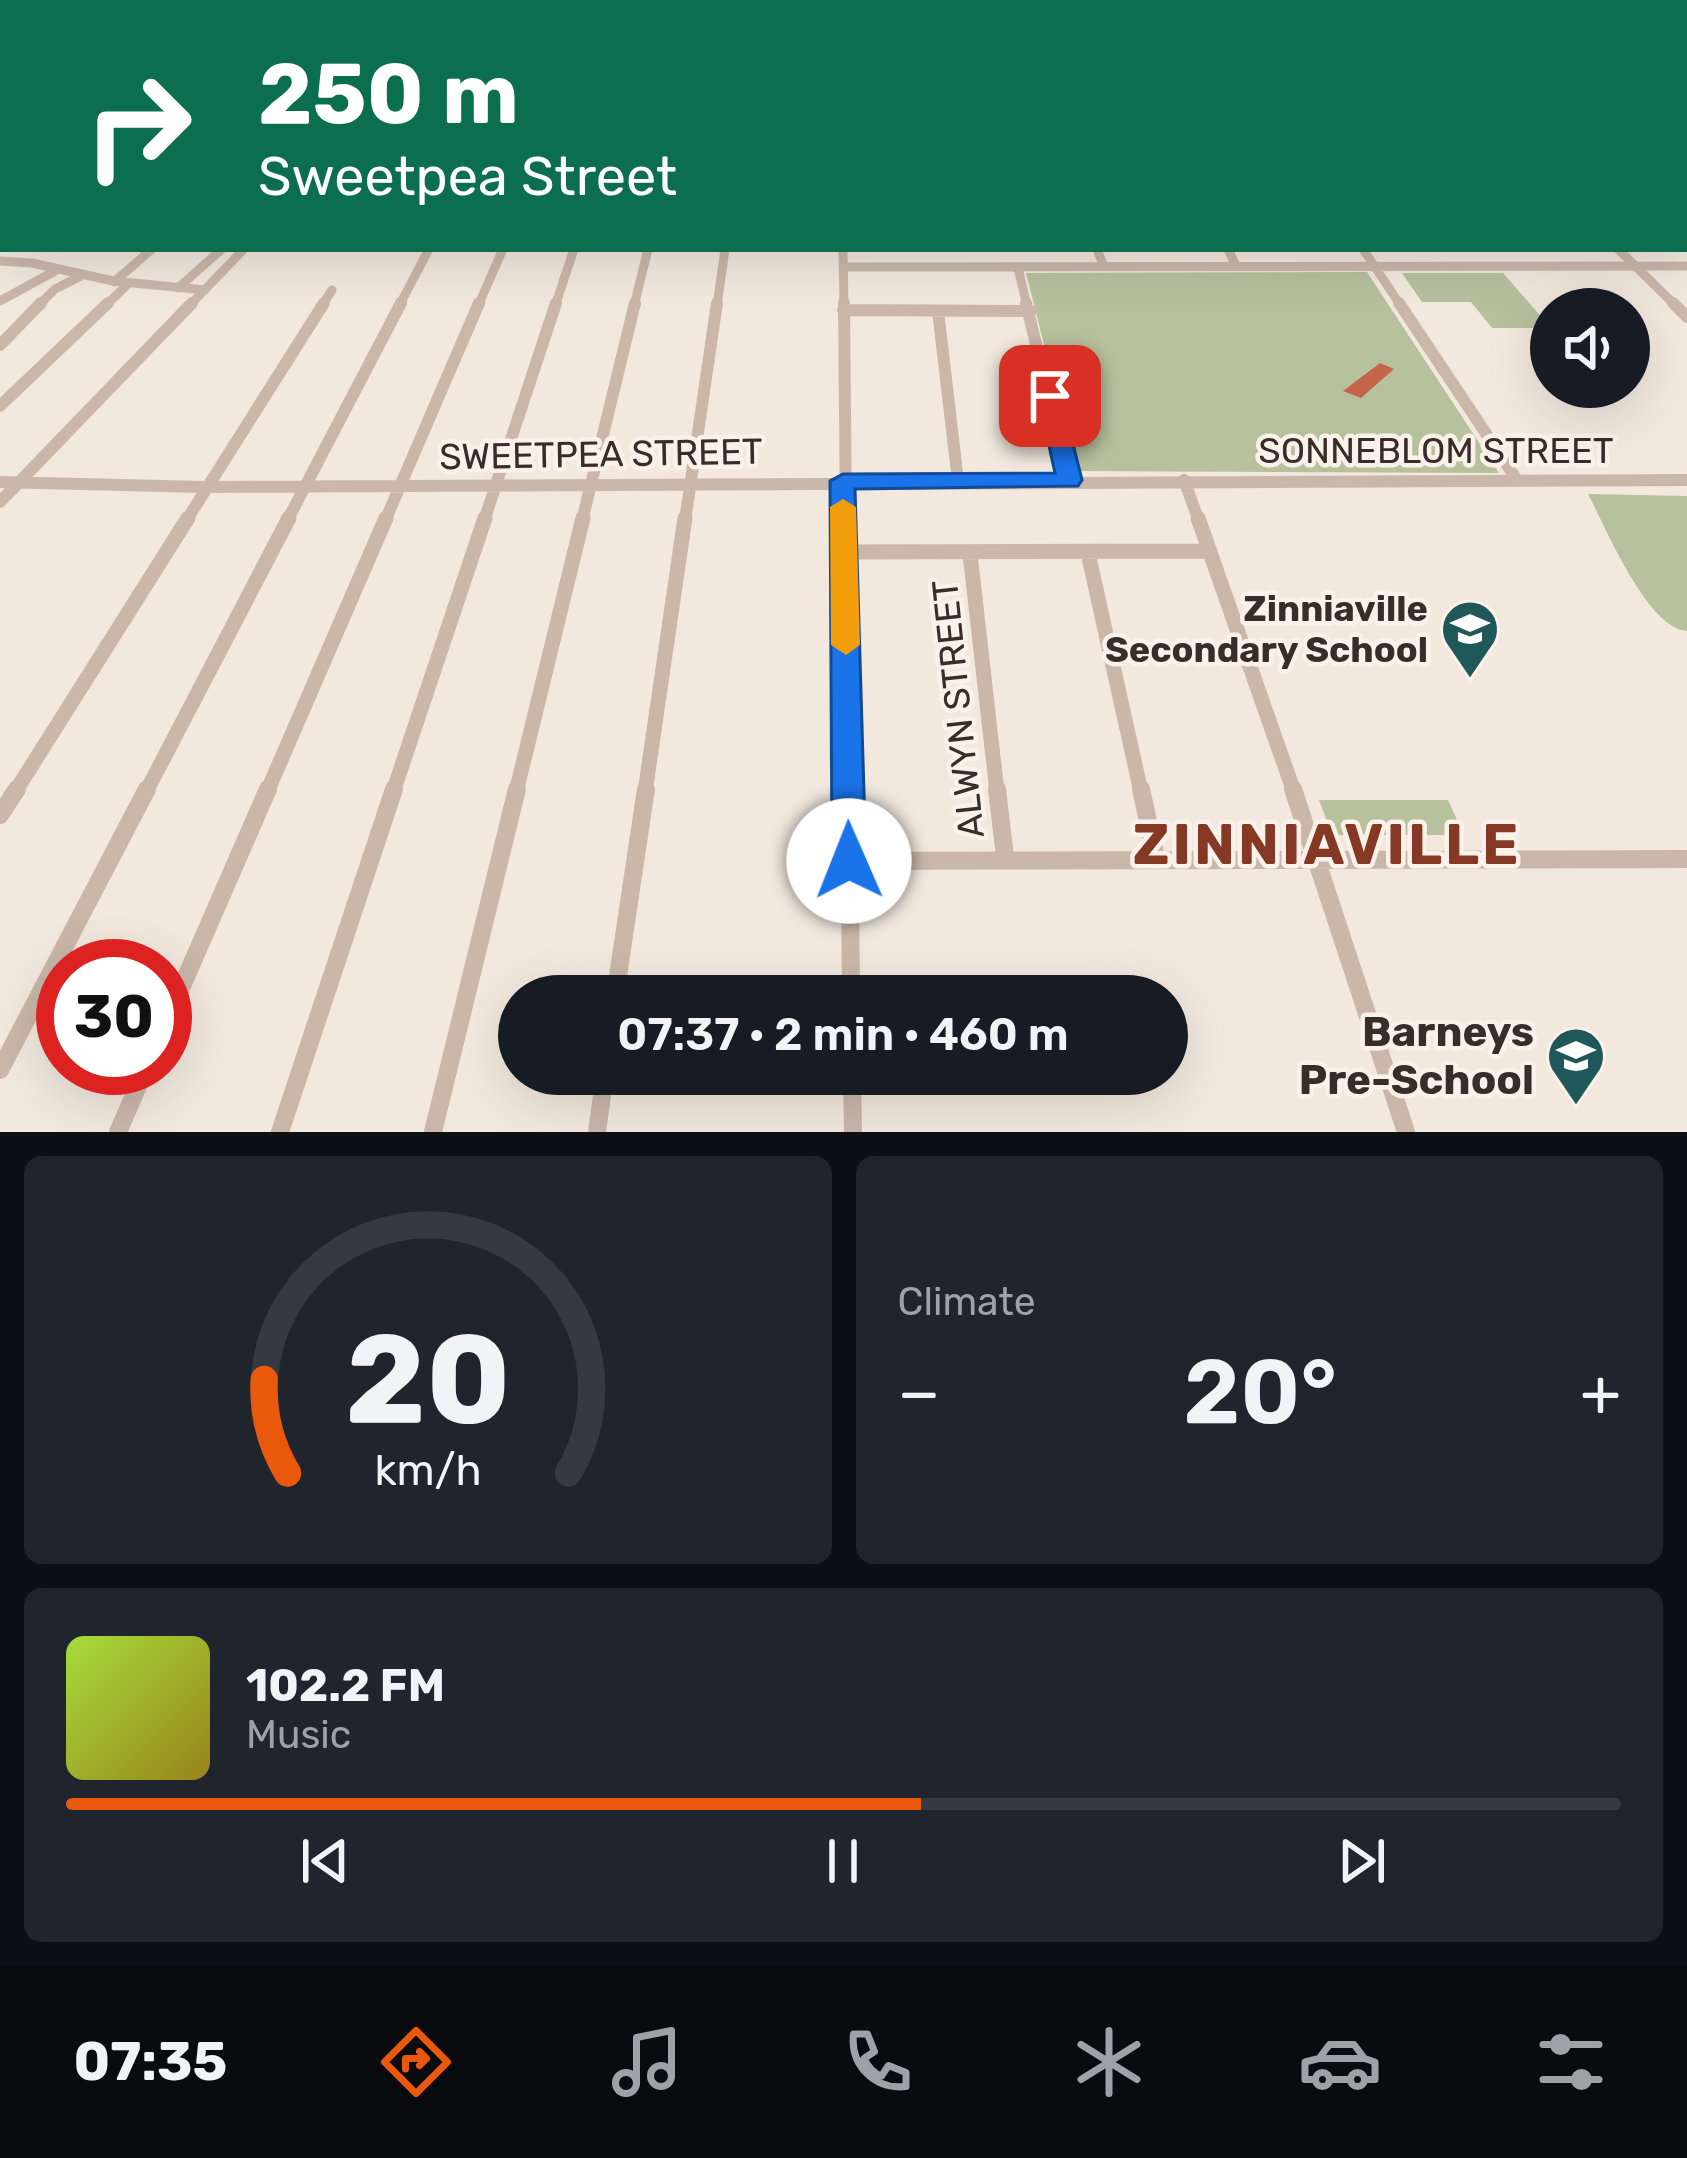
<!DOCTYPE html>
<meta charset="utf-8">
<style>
:root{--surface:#171b24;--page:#20242c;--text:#f1f3f6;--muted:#9ea1a6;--line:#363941;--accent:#ea580c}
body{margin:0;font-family:Rubik,sans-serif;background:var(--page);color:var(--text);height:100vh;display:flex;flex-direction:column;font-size:45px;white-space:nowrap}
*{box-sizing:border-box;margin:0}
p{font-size:39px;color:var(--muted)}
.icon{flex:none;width:66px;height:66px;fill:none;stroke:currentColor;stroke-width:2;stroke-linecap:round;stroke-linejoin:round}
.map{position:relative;height:1132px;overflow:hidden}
.panel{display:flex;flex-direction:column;gap:24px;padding:24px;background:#0d0f14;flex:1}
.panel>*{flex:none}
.guide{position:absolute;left:0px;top:0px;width:1689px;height:252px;box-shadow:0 12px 48px #0002;background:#0b6e4f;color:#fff;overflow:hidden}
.controls{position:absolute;left:1530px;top:288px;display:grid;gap:24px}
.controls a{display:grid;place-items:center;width:120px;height:120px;border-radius:50%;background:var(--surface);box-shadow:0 12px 48px #0002;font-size:60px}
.speed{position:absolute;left:36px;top:939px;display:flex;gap:24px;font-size:60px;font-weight:700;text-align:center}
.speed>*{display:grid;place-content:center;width:156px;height:156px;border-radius:50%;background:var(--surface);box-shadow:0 12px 48px #0002;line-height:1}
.speed .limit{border:18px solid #d22;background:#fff;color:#111}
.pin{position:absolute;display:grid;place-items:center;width:102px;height:102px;color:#fff;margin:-51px;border-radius:24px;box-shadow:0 6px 18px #0006}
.me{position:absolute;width:132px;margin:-66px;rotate:359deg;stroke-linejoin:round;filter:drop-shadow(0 0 9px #0008)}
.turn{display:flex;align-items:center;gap:42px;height:252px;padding:0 60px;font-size:54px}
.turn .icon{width:156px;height:156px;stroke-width:2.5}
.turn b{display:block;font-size:84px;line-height:102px}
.big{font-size:90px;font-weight:600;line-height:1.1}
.panel .card{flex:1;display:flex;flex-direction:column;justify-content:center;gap:18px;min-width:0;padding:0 42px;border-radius:18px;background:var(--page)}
.panel .dial{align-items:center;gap:0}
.dial svg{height:312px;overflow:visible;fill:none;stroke:var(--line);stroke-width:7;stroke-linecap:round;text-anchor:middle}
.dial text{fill:var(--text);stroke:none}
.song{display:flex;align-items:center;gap:36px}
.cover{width:144px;height:144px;border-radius:18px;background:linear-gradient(135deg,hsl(80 70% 55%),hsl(50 70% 35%))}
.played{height:12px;border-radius:6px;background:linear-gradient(90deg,var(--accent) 55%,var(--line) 55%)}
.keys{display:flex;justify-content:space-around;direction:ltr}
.heat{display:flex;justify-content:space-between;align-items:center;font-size:66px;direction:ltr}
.panel .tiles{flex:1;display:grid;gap:24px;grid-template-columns:1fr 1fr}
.card:last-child{grid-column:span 2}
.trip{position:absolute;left:498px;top:975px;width:690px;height:120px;border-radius:60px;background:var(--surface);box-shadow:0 12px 48px #0002;font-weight:600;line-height:120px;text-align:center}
.menu{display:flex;height:192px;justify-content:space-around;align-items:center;background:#090b0e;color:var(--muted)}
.menu .icon{width:84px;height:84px}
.menu .current{color:var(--accent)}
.menu b{font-size:54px;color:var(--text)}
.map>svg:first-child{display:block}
</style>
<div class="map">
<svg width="1687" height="1132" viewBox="0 0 1687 1132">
<rect width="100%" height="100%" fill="#f2e8de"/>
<path fill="#b7c19e" d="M 1367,272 L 1499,473 L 1076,471 L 1026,273 Z
M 1402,273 L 1503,273 L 1551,328 L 1492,328 L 1471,302 L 1422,302 Z
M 1588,494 L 1687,496 L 1687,631 C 1647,628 1606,528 1588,494 Z
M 1319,800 L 1448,800 L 1464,835 L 1332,835 Z"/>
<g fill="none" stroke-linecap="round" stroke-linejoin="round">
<path stroke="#7eaeae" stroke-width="3" d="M 976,0 L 989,3
M 145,3 L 192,3
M 392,3 L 398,0"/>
</g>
<path fill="#c3644b" d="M 1380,363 L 1394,369 L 1361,398 L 1343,391 Z"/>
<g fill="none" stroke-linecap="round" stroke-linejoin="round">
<path stroke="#cab7aa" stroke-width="8" d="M 843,0 L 889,2
M 1558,0 L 1565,3"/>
<path stroke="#cab7aa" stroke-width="9" d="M 0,167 L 3,163
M 0,209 L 3,205
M 843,249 L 844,306
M 1097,249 L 1104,267
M 1228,249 L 1236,266
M 1363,249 L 1401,306
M 1618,249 L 1676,306
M 0,261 L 32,263 L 113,281 L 205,290
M 843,267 L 1687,266
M 1018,268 L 1027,306
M 114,282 L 152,249
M 178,288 L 222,249
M 0,301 L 55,271
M 38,306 L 55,289 L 81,276
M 105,306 L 128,284
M 189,306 L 244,249
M 322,306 L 332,290
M 399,306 L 429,249
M 478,306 L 503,249
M 555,306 L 574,249
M 634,306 L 648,249
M 717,306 L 725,249"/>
<path stroke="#cab7aa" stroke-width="12" d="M 844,303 L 846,521
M 1026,303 L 1069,480
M 1399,303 L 1517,480
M 1673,303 L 1687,317
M 843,310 L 1031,311
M 938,311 L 958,481
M 0,345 L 41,303
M 0,406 L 108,303
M 1184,480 L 1199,521
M 0,482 L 203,487 L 1687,480
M 0,502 L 192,303
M 186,521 L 324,303
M 287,521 L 401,303
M 385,521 L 479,303
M 484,521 L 556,303
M 582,521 L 635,303
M 685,521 L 717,303"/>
<path stroke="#cab7aa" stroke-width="15" d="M 846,518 L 849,792
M 1198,518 L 1294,792
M 845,552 L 1210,551
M 1088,553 L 1141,792
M 970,554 L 997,792
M 15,792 L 188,518
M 146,792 L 289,518
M 267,792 L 386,518
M 393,792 L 485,518
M 516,792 L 583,518
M 645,792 L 685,518"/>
<path stroke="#cab7aa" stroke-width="18" d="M 849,789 L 851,996
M 997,789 L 1005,857
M 1141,789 L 1156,858
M 1293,789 L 1406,1132
M 0,815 L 17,789
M 849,861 L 1687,859
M 615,996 L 646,789
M 165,1025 L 268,789
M 0,1070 L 147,789
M 852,1074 L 853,1132
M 118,1132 L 146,1068
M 280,1132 L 394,789
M 433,1132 L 517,789
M 597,1132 L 605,1074"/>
<path fill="#79645b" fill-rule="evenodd" d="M 1623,0 L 1687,0 L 1687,6 L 1686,3 L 1636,3 Z"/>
</g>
<path fill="#1a73e8" stroke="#114b97" stroke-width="3" d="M 1050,389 L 1061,396 L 1082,480 L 1078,486 L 855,489 L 866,861 L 861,870 L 849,874 L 837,870 L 832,861 L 830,481 L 843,474 L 1055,473 L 1038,396 Z"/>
<path fill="#f59e0b" d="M 843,499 L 856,507 L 860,645 L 846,655 L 831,645 L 830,507 Z"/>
<defs>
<g id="school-pin" transform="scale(3)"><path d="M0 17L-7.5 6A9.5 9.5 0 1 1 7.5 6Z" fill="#205758" stroke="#faf2ea"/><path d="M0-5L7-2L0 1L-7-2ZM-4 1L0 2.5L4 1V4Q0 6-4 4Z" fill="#fff"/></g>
</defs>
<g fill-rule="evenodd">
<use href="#school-pin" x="1470" y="629"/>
<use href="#school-pin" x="1576" y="1056"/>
</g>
<g text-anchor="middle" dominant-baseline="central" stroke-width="9" stroke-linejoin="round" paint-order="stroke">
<g font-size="36" fill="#382d29" stroke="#faf2ea">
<text x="1436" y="450">SONNEBLOM STREET</text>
<text transform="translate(601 454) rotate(-1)">SWEETPEA STREET</text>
<text transform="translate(958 709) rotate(-96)">ALWYN STREET</text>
</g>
<g font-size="36" font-weight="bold" fill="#382d29" stroke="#faf2ea" text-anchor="end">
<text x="1428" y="608">Zinniaville<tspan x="1428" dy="41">Secondary School</tspan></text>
</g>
<g font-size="42" font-weight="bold" fill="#382d29" stroke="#faf2ea" text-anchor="end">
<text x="1534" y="1032">Barneys<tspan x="1534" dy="48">Pre-School</tspan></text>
</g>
<g font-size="57" font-weight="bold" letter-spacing="3" fill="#853824" stroke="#faf2ea">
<text x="1327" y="844">ZINNIAVILLE</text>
</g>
</g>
</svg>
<div class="controls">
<a><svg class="icon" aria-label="sound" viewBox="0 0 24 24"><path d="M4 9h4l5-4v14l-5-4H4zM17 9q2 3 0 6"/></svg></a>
</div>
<div class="speed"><div class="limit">30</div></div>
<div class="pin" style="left:1050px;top:396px;background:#d93025"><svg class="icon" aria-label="arrive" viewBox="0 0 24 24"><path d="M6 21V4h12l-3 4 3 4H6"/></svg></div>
<svg class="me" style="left:849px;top:861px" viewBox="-20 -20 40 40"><circle r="19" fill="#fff"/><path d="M0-13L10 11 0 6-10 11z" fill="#1a73e8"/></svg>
<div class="trip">07:37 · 2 min · 460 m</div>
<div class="guide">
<div class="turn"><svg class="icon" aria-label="right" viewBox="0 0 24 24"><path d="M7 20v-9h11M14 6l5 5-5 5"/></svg><div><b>250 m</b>Sweetpea Street</div></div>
</div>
</div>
<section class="panel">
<div class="tiles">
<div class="card dial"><svg viewBox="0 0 100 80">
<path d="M14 69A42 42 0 1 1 86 69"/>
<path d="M14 69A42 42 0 0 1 8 45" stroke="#ea580c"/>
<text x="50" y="56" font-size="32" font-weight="700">20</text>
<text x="50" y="72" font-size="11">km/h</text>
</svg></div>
<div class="card"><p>Climate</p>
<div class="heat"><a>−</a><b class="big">20°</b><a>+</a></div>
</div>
<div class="card">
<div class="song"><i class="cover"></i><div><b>102.2 FM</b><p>Music</p></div></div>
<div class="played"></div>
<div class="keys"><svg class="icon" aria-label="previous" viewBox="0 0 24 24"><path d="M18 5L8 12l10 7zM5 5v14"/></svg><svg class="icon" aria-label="pause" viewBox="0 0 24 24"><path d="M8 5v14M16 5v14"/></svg><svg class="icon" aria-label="next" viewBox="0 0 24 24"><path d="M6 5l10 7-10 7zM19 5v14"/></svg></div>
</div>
</div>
</section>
<nav class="menu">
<b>07:35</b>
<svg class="icon current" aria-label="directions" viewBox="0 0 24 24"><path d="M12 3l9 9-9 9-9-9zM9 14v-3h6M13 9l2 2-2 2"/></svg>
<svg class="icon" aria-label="music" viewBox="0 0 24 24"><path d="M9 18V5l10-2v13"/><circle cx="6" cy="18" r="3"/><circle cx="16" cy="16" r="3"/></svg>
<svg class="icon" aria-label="phone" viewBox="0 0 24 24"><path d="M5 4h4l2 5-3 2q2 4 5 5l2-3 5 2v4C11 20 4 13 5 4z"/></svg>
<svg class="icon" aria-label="climate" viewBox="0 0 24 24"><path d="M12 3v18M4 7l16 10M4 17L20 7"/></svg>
<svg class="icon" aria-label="car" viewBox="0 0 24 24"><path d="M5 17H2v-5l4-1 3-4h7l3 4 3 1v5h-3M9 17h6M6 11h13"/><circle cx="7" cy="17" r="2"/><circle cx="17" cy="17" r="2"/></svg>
<svg class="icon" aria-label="filters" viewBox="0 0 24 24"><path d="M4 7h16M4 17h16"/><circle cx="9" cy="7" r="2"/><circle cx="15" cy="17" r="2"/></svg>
</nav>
